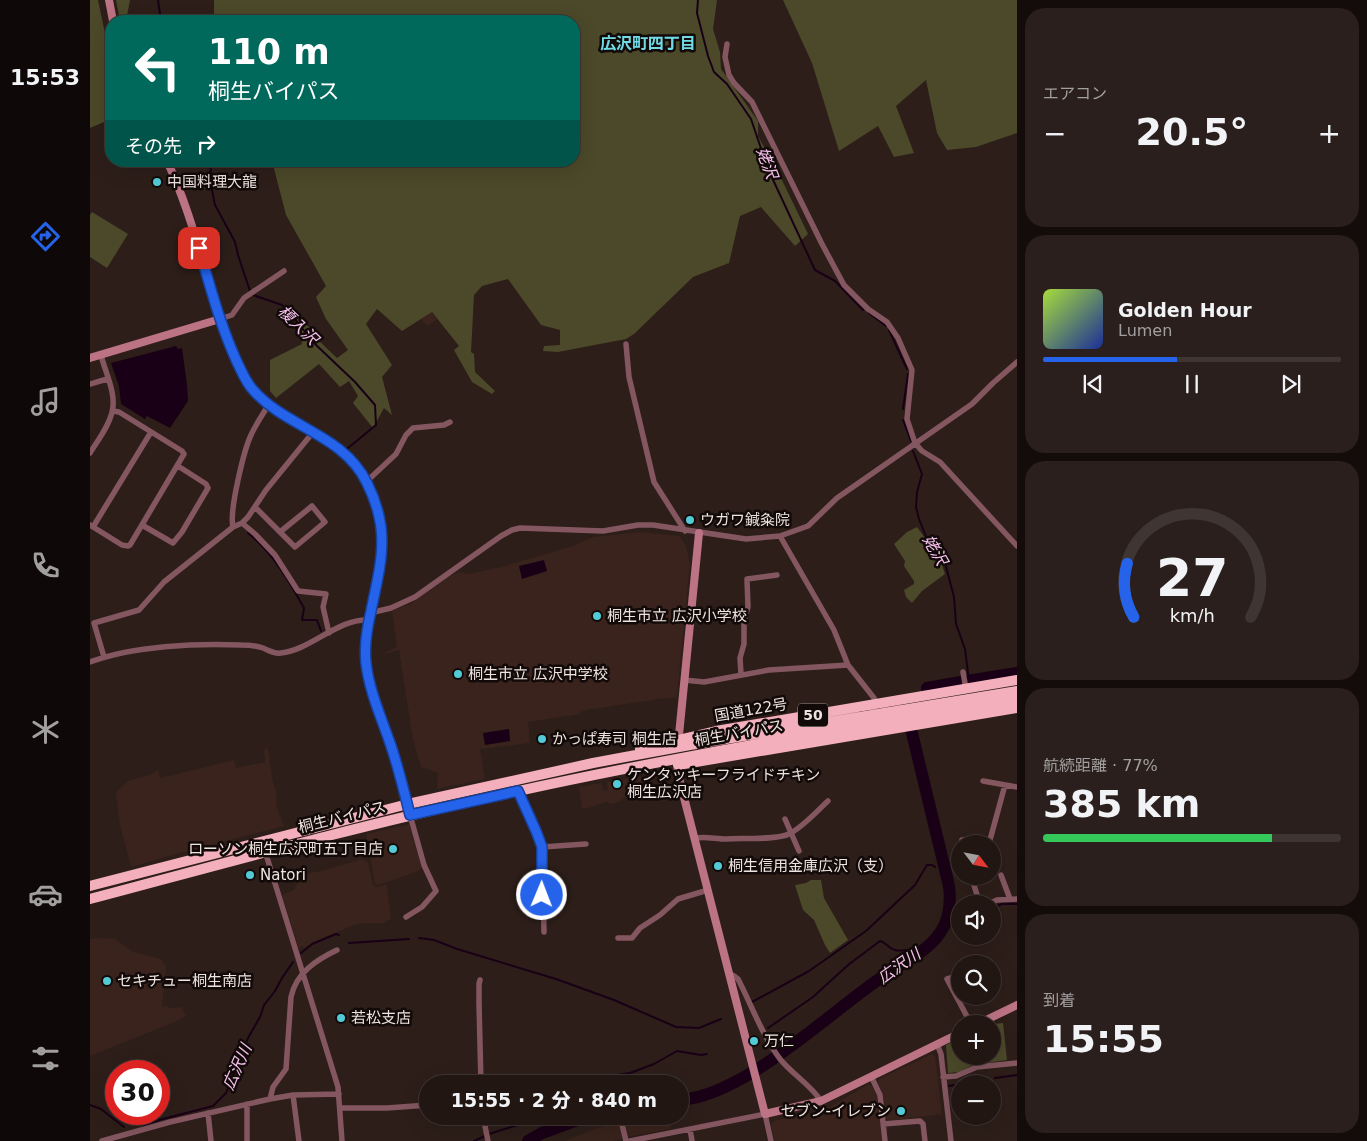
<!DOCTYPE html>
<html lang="ja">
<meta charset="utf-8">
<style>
:root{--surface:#221613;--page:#2a1f1c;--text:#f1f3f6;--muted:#a29fa0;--line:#3f3533;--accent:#2563eb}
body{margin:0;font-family:"DejaVu Sans","Noto Sans JP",sans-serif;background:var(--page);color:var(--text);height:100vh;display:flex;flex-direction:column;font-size:19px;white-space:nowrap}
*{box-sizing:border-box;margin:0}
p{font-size:16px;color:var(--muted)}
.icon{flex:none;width:28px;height:28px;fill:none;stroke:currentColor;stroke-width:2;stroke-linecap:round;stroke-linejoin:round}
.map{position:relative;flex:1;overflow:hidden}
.side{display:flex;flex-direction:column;gap:8px;padding:8px;background:#130c0a;width:350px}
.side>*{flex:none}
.banner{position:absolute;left:15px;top:15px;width:475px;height:152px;border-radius:20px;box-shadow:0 5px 20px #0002,0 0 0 1px var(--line);background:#00695c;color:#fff;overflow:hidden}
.needle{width:32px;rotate:122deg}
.tools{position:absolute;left:861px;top:835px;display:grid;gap:10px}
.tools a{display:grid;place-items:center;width:50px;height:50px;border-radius:50%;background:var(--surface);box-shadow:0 5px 20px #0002,0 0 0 1px var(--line);font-size:25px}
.speed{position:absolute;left:15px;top:1060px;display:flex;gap:10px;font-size:25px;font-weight:700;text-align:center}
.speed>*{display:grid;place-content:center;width:65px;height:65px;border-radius:50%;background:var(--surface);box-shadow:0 5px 20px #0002,0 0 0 1px var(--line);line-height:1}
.speed .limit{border:8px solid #d22;background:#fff;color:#111}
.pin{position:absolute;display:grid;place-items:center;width:42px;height:42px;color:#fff;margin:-21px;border-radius:10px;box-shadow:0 2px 8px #0006}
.me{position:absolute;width:55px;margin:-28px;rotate:1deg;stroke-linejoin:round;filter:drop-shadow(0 0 4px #0008)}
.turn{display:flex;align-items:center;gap:18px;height:105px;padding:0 20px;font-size:22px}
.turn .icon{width:65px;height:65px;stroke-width:2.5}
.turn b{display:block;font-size:35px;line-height:42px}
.then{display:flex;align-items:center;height:48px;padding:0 20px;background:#0003;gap:10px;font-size:19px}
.big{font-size:38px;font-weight:800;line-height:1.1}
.side .widget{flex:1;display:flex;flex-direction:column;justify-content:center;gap:8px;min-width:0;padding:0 18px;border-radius:20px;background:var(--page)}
.side .dial{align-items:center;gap:0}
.dial svg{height:130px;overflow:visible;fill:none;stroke:var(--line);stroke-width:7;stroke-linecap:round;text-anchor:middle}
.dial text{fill:var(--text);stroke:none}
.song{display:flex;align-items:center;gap:15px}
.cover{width:60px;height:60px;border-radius:8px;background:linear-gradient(135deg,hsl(80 70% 55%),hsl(230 70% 35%))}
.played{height:5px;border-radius:2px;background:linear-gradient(90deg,var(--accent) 45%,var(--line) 45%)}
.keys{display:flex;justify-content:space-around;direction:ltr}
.heat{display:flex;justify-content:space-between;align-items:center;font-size:28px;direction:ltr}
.charge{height:8px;border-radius:4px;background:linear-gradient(90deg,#34c759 77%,var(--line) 0)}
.trip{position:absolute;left:329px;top:1075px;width:270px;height:50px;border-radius:25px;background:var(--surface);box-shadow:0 5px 20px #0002,0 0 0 1px var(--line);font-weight:800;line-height:50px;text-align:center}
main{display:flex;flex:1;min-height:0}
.tab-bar{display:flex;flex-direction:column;width:90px;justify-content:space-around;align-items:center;background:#0e0908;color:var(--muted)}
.tab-bar .icon{width:35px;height:35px}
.tab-bar .on{color:var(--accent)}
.tab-bar b{font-size:22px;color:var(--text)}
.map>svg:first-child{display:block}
</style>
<main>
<nav class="tab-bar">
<b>15:53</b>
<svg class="icon on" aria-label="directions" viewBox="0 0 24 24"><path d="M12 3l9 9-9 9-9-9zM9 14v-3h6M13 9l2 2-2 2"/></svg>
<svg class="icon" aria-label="music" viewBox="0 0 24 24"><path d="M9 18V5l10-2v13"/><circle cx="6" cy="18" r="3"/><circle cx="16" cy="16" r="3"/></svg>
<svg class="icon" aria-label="phone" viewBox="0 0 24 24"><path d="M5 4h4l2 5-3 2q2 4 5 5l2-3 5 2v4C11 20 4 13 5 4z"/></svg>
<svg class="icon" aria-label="climate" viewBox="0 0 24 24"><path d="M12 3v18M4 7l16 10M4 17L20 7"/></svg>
<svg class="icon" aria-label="car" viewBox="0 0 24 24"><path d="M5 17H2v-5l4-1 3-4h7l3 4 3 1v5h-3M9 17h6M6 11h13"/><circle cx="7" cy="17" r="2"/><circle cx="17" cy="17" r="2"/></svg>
<svg class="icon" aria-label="filters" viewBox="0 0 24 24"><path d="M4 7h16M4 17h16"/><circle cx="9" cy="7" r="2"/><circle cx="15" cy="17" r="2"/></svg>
</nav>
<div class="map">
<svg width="927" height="1141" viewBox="0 0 927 1141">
<rect width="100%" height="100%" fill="#2d1e19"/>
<path fill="#39231c" d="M 341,312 L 347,319 L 338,326 L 331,319 Z
M 550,532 L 590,536 L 596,547 L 600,563 L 587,698 L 576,698 L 496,710 L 490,712 L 490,714 L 438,722 L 440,743 L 390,749 L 395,779 L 347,789 L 348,773 L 331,767 L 323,740 L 309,650 L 295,654 L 295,652 L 307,647 L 302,611 L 320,604 L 357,577 L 369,572 L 380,574 L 415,566 L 483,546 L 503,537 Z
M 178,748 L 183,783 L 186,789 L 187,808 L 194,826 L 86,854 L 41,867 L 30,825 L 26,792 L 38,781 L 59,775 L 68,770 L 70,778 L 144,760 L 146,768 L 175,762 L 174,749 Z
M 558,776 L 558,781 L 530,801 L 523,804 L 516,802 L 498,808 L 492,808 L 489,787 L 511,783 L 513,791 L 518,790 L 517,782 Z
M 319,824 L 332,868 L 328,871 L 309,878 L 288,885 L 285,884 L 276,834 Z
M 272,859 L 278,862 L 283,885 L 287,887 L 297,885 L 301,919 L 294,923 L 272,923 L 264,925 L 238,936 L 214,948 L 212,946 L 209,949 L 192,895 L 204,890 L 210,878 L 222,872 L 232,871 Z
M 12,938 L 25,939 L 43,952 L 71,959 L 76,966 L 72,1007 L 77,1006 L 78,1008 L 92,1007 L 96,1016 L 87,1021 L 0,1056 L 0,939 Z
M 842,1054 L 845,1056 L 852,1114 L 799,1121 L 795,1118 L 793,1094 L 788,1083 L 789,1079 Z
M 779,1084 L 782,1086 L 787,1096 L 792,1141 L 685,1141 L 681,1124 L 686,1120 L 736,1109 Z
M 541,1116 L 579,1116 L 581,1129 L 537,1137 L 533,1118 Z
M 530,1123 L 533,1139 L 523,1141 L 475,1141 L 508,1128 Z"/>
<path fill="#4b4929" d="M 0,0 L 8,0 L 17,43 L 21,53 L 21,119 L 0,128 Z
M 26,0 L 40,0 L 36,21 L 30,21 Z
M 124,0 L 627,0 L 623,29 L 630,52 L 631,69 L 668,121 L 668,136 L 690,176 L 718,234 L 705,246 L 671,207 L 650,216 L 639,263 L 603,277 L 544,334 L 536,339 L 468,352 L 453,351 L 454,346 L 470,345 L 470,330 L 451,325 L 418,279 L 392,286 L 384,295 L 381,352 L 384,354 L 385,372 L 405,391 L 402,394 L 382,382 L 364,350 L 369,346 L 342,312 L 312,331 L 287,309 L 276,324 L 302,365 L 292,377 L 302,415 L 294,408 L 283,428 L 263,403 L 268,396 L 259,381 L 250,387 L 229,364 L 186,398 L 180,391 L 180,360 L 212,344 L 205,308 L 226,338 L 247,358 L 258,350 L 236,319 L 226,297 L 236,286 L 196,215 L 182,161 L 484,161 L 484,21 L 124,21 Z
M 693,0 L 927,0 L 927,133 L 886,147 L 857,150 L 847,133 L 836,80 L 806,106 L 824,153 L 804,157 L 788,126 L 749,151 L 722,63 Z
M 2,212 L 38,234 L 17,268 L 0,257 L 0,215 Z
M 827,527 L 850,559 L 855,574 L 832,591 L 822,603 L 816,597 L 814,590 L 824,584 L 824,581 L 814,566 L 815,561 L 804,544 L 817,532 Z
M 721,880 L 731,880 L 734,898 L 758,940 L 740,953 L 735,945 L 724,920 L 713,910 L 705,885 L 716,883 Z
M 904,1021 L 904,1024 L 913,1023 L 917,1060 L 883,1065 L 869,1072 L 858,1073 L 856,1045 L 870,1038 L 870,1056 L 902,1056 L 902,1024 L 899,1024 Z"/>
<path fill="#190016" d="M 86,346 L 88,349 L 92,348 L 97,385 L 98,401 L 80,428 L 57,416 L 55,419 L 31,404 L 29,386 L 21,363 Z
M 454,560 L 457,571 L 432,579 L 429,566 Z
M 419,729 L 420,741 L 395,745 L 393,733 Z"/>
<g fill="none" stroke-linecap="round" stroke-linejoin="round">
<path stroke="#190016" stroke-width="2" d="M 68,0 L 71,21
M 608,0 L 607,13 L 618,56 L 624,72 L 637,84 L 661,119 L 678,169 L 725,270 L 745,281 L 773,310
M 121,161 L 120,180 L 125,205 L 145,242 L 148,255 L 160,291
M 163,295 L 192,305 L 200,313 L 224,343 L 265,382 L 285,405 L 286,425 L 258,448
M 779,313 L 796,326
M 799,330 L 817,369
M 813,409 L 818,374
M 813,420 L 821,441
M 823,451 L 832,474 L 827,492 L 826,507 L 829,519 L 837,539 L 855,563 L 864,597 L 866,624 L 875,649 L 879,681
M 158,533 C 183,553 199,581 214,608 L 212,620 L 227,620 L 231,631
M 902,908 L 912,904 L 927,904
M 868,924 L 870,923
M 329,938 L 344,940 L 367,949 L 466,979 L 524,1000 L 586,1027 L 609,1028 L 631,1019
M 259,943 L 319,939
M 211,953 L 222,944 L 246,934 L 249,935
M 662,1002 L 719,971 L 776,931 L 825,885 L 837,865 L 842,865 L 845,867
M 678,1028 L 723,997 L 758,965 L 790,941 C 796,942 798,948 805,950 C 810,952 816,949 822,950 L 827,955
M 905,1078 L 927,1075
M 508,1084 L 521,1076 L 540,1073 L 564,1064 L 587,1051 L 611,1055 L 617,1054
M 871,1084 L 898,1079
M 859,1086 L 870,1084
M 0,1105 L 11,1109 L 34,1127
M 53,1126 L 69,1120 L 123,1106 L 136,1093 L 158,1038 L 170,1017 L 174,1005 L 185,991 L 192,978 L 203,962
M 399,1134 L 434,1123 L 436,1122 L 438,1116
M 384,1141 L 395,1136"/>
<path stroke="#190016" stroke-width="12" d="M 877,681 L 927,673
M 837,688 L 871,682
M 590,1100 C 654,1096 739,1013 792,977 C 812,963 836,953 850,933 C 860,919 861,903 859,886 L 822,733
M 438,1141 L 452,1133 L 498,1116"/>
<path stroke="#845760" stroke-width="5.5" d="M 637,44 L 635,57 L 639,75 L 644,83 L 662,102 L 732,244 L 754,285 L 778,309 L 797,322 L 808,338 L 822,370 L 817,419 L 825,443 L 832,451 L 850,462 L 927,546
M 130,319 L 142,315 L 154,298 L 194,271
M 536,344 L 539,377 L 564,482 L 595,531
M 0,384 L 17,379
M 0,453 C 8,440 19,426 22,412 C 27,394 15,372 11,355
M 276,482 L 306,454 L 316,435 L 323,428 L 354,425 L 360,422
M 165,507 L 205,547 L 235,522 L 222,506 L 190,532
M 152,523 L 165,534 L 185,555 L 208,591 L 236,594 L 233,607 L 239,633
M 0,525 L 32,545 L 38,546 L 40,545 L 94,454 L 92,451 L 29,412 L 23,411
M 52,525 L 83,543 L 92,532 L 118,488 L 116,484 L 88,466
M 3,527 L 61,432
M 143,527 L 152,523 L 158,517 L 176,490 L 224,431
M 690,536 L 744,630 L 758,665 L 784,698 L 786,704
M 280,613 L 301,608 L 325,597 L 411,536 L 422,530 L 430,528 L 513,531 L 548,525 L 563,525 L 656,539 L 690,536 L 718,526 L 747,498 L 882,404 L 903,383 L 927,362
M 14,657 L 4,623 L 49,610 L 74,582 L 143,527 C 139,511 154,450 161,435 C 166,424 173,414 179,404
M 0,662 C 44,646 105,643 151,645 C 158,645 167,646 173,648 C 180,651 183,654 191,653 C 221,650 248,618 279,620
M 873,672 L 876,689
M 651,674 L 650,658 L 654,644 L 654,621 L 658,607 L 657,579 L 687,575
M 594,680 L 614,682 L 679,670 L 758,665
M 893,781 L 927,787
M 428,791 L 446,831 L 452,847 L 454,932
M 695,819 L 709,851
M 605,838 C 615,836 626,839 636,839 C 651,838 687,840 699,834 C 713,827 726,812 738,801
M 873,844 L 872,840 L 900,840 L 915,785
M 452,847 L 496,844
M 175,851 L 248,1087 L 252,1141
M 911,875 L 920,899
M 881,876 L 890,904
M 898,904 L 907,900 L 927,899
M 316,917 L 332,907 L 346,891 L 334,865 L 320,815
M 528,938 L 542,938 L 550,928 L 570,915 L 588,899 L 618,890
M 640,974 L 644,976 L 648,979 C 662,1006 672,1035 690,1059 C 702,1074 721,1085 731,1101
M 870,975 L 857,979 L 881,1024
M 390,980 L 389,984 L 389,1003 L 391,1084
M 847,1044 L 851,1054 L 861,1141
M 781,1076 L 790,1095 L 795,1141
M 853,1077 L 866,1076 L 887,1067 L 927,1063
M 203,1095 L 209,1141
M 180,1099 L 183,1087 L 196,1069 L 201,997 C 206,973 226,960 247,950
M 157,1104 L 157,1141
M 250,1108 L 297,1108 L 338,1105
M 118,1113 L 121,1141
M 393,1116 L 398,1141
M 530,1116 L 536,1141
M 793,1124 L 830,1121 L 833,1124 L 835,1141
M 600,1129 L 602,1141
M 12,1141 L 80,1122 L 180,1099 L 203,1095 L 249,1094
M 540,1141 L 675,1114 L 681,1141"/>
<path stroke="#bc7384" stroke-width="8" d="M 19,0 L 23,21
M 77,161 C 98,205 110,254 125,300 C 133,328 144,369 163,390 C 174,403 189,411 203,419 C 242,442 272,461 287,506 C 304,559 273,604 275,655 C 276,689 293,722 303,753 C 310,774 315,794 320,815
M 0,358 L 130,319
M 588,745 L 609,533
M 587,762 L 588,774 L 675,1114 L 731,1101 L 870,1033
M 888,1024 L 927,1005"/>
<path stroke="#f4afbd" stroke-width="10" d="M 550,749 L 626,731 L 927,680
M 588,765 L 927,708
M 0,886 L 318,804 L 503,763 L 600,745 L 927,691
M 0,899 C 132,864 264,827 397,798 C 573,758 750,730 927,699"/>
</g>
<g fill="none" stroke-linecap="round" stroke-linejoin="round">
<g stroke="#184099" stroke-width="12">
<path id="route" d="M 109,248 C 120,286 130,325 147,362 C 152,372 156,383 164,391 C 197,428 253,434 277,483 C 301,531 291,562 281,611 C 277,628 274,646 276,663 C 279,690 291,717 300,743 C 308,766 314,791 320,815 L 428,791 L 446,831 L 452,847 L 452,895"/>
</g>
<use href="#route" stroke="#2563eb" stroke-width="9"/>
</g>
<g fill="#52cbd7" stroke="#110a08" stroke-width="2">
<circle cx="67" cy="182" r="5"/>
<circle cx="600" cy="520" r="5"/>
<circle cx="507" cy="616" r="5"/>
<circle cx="368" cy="674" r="5"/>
<circle cx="452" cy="739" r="5"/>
<circle cx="527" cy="784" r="5"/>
<circle cx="303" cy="849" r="5"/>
<circle cx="628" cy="866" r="5"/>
<circle cx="160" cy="875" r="5"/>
<circle cx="17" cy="981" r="5"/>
<circle cx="251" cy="1018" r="5"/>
<circle cx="664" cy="1041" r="5"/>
<circle cx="811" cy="1111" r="5"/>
</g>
<g text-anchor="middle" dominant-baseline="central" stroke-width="5" stroke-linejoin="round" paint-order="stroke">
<rect fill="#110a08" stroke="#aca29f" stroke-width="1" x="708" y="703.5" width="30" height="23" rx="4"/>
<g font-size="14" font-weight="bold" fill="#eee3e0">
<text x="723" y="715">50</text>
</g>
<g font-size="15" fill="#eee3e0" stroke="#110a08" text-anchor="start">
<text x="77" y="182">中国料理大龍</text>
<text x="610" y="520">ウガワ鍼粂院</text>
<text x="517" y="616">桐生市立 広沢小学校</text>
<text x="378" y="674">桐生市立 広沢中学校</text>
<text x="462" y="739">かっぱ寿司 桐生店</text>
<text x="537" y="775">ケンタッキーフライドチキン<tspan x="537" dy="17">桐生広沢店</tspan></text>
<text x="293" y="849" text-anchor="end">ローソン桐生広沢町五丁目店</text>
<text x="638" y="866">桐生信用金庫広沢（支）</text>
<text x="170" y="875">Natori</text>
<text x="27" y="981">セキチュー桐生南店</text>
<text x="261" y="1018">若松支店</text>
<text x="674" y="1041">万仁</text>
<text x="801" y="1111" text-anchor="end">セブン-イレブン</text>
</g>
<g font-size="15" fill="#eee3e0" stroke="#110a08">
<text transform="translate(661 710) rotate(-10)">国道122号</text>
<text transform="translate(649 733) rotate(-10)">桐生バイパス</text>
<text transform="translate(252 817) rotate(-14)">桐生バイパス</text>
</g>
<g font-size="16" font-weight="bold" fill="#70dbe6" stroke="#110a08">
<text x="558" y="43">広沢町四丁目</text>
</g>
<g font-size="16" font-style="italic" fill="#f8c1ee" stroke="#110a08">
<text transform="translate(677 163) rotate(69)">姥沢</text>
<text transform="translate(208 325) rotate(44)">榎入沢</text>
<text transform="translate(845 550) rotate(60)">姥沢</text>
<text transform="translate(809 966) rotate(-35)">広沢川</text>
<text transform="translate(147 1067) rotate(-66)">広沢川</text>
</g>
</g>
</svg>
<div class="tools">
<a><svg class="needle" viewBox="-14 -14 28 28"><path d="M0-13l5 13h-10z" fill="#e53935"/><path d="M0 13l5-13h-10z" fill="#a29fa0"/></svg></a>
<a><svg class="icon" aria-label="sound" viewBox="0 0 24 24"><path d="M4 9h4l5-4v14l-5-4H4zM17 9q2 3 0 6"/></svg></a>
<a><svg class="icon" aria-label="search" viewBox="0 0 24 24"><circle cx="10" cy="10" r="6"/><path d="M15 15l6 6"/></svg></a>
<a>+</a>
<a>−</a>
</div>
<div class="speed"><div class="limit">30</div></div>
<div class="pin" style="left:109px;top:248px;background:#d93025"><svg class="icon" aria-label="arrive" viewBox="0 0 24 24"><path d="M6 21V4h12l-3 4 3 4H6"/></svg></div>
<svg class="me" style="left:452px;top:895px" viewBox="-20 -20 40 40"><circle r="17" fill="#2563eb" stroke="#fff" stroke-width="3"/><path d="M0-11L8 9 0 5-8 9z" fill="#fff"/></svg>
<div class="trip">15:55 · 2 分 · 840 m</div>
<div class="banner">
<div class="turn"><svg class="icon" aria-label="left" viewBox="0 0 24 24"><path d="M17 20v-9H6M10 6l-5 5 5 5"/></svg><div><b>110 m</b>桐生バイパス</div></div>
<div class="then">その先<svg class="icon" aria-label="right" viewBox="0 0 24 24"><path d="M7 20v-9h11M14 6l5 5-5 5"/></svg></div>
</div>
</div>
<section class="side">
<div class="widget"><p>エアコン</p>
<div class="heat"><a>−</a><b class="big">20.5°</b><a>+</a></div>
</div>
<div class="widget">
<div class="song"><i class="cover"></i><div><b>Golden Hour</b><p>Lumen</p></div></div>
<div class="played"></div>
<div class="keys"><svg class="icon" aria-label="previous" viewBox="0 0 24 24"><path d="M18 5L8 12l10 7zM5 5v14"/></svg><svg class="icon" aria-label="pause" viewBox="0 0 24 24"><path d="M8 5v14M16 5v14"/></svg><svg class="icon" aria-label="next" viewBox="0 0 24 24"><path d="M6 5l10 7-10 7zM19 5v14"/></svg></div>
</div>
<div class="widget dial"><svg viewBox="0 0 100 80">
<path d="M14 69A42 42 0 1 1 86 69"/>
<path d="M14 69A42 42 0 0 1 10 36" stroke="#2563eb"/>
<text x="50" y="56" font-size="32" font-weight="700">27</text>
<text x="50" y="72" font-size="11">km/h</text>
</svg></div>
<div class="widget"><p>航続距離 · 77%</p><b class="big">385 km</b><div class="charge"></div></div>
<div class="widget"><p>到着</p><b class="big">15:55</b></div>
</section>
</main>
